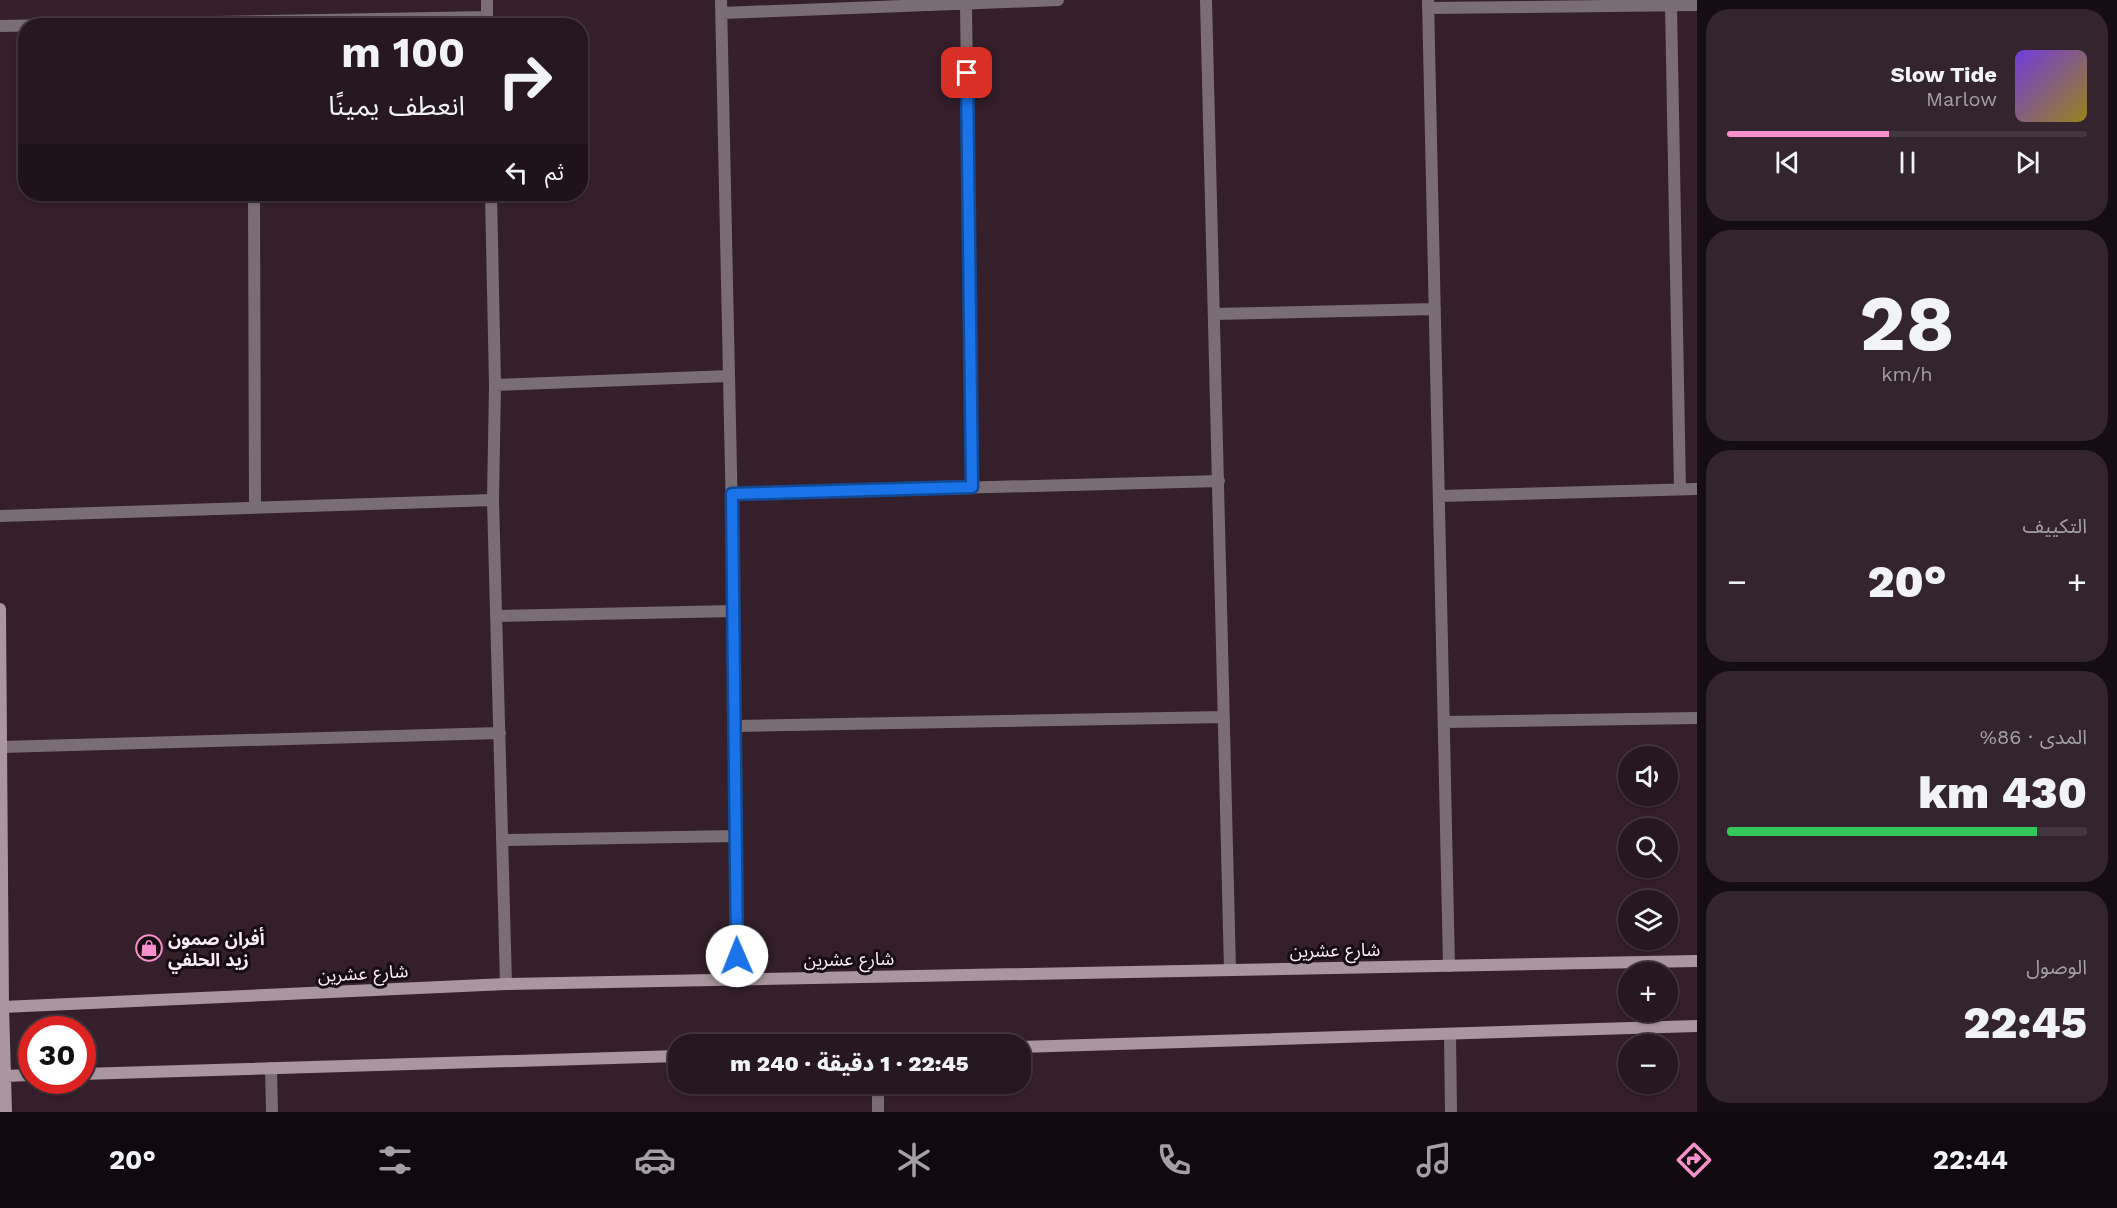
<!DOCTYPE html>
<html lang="ar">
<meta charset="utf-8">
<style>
:root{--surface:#271720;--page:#33242d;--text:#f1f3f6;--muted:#a49fa5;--line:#43363e;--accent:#f890cb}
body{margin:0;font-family:"Work Sans","Noto Sans Arabic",sans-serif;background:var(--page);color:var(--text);direction:rtl;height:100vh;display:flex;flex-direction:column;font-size:22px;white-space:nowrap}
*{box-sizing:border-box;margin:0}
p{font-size:20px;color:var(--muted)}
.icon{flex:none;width:33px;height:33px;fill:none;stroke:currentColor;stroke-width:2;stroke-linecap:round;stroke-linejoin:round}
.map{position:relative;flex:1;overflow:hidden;direction:ltr}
.side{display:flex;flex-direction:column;gap:9px;padding:9px;background:#150d12;width:420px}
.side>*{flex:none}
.top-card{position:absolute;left:18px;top:18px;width:570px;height:183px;border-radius:24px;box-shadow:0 2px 4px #0004,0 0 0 2px var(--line);direction:rtl;background:#271720;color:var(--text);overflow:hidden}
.buttons{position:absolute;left:1618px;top:746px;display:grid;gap:12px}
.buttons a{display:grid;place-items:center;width:60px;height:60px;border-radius:50%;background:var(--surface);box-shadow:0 2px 4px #0004,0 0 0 2px var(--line);font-size:30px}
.speed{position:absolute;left:18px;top:1016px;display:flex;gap:12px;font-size:30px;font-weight:700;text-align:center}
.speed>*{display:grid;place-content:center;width:78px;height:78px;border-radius:50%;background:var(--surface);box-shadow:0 2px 4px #0004,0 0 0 2px var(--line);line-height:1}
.speed .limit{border:9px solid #d22;background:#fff;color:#111}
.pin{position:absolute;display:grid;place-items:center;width:51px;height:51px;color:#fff;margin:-26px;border-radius:12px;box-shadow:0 3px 9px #0006}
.me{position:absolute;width:66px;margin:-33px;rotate:359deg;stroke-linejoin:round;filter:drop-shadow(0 0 4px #0008)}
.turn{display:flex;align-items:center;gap:21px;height:126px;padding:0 24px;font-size:27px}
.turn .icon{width:78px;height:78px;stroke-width:2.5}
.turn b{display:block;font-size:42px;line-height:51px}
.then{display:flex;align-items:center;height:57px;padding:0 24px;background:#0003;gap:12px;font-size:22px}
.big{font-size:45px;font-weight:800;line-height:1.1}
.side .card{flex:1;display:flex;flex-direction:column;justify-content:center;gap:9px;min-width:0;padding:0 21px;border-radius:24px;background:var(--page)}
.side .dial{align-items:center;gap:0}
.dial b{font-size:78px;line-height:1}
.song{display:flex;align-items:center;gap:18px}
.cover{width:72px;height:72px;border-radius:9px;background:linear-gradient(135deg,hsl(260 70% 55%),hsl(50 70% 35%))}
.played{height:6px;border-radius:3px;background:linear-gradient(90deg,var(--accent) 45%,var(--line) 45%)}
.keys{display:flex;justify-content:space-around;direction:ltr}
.heat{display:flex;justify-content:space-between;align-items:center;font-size:33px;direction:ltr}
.charge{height:9px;border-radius:4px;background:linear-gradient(90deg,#34c759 86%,var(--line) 0)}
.trip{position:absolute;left:668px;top:1034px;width:363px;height:60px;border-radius:24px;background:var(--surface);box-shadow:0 2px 4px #0004,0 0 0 2px var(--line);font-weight:800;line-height:60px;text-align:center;direction:rtl}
.menu{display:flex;height:96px;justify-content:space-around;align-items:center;background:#10090d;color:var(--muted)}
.menu .icon{width:42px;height:42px}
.menu .current{color:var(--accent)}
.menu b{font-size:27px;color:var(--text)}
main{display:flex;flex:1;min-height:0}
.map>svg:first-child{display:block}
</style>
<main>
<section class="side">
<div class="card">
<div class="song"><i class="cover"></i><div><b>Slow Tide</b><p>Marlow</p></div></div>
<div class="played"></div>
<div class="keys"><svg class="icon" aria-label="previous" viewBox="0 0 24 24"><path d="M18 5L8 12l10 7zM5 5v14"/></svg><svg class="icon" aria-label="pause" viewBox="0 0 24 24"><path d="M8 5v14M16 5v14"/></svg><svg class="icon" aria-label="next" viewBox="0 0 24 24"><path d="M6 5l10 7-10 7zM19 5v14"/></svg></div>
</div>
<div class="card dial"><b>28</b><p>km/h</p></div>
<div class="card"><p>التكييف</p>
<div class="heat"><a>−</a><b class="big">20°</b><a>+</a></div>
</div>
<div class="card"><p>المدى · 86%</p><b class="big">430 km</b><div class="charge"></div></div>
<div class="card"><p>الوصول</p><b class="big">22:45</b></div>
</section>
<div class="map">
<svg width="1697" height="1112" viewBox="0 0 1697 1112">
<rect width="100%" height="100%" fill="#341f2b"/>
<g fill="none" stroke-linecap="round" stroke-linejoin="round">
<path stroke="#7a6d74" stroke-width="12" d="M 487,0 L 487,26
M 721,0 L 734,611 L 738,980
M 1206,0 L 1230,970
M 1428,0 L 1449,966
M 966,4 L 972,487
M 1671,5 L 1680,489
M 1428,8 L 1697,5
M 722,13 L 1058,0
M 0,26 L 487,17
M 254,194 L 255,508
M 491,194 L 495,385 L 493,500 L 506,984
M 1214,314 L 1435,309
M 495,385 L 729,376
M 732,494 L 1219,481
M 1439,496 L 1697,489
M 0,516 L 493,500
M 496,616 L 734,611
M 1444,722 L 1697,718
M 736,726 L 1224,717
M 2,747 L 500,733
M 503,840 L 736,836
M 1450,1034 L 1451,1112
M 271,1068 L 272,1112
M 878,1083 L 878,1112"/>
<path stroke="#a9969f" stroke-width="12" d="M 0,609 L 3,1007 L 6,1112
M 3,1007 L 506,984 L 1697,961
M 1020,1047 L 1697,1026
M 82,1074 L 678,1056
M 5,1076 L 32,1075"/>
</g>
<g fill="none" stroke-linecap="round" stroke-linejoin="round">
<g stroke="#114b97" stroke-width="15">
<path id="route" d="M 737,956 L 732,494 L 972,487 L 967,73"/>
</g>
<use href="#route" stroke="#1a73e8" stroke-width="10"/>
</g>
<defs>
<g id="shop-ring" transform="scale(1.35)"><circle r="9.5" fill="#160c11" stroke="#f890cb" stroke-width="1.5"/><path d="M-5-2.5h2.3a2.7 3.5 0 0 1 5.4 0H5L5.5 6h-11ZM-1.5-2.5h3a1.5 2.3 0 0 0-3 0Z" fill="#f890cb"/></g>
</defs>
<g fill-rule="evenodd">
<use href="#shop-ring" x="149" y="948"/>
</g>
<g text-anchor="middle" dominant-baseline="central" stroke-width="6" stroke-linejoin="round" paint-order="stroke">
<g font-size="18" font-weight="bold" fill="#fcedf4" stroke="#160c11" text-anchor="start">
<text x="168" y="938">أفران صمون<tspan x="168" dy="21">زيد الحلفي</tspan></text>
</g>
<g font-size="18" fill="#fcedf4" stroke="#160c11">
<text transform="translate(1335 950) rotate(-1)">شارع عشرين</text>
<text transform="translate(849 959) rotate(-1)">شارع عشرين</text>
<text transform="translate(363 973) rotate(-3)">شارع عشرين</text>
</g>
</g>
</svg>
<div class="buttons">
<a><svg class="icon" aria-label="sound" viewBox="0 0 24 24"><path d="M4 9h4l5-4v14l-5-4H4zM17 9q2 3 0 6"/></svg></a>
<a><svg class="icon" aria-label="search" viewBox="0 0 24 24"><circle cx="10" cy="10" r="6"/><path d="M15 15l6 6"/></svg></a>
<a><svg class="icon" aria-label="layers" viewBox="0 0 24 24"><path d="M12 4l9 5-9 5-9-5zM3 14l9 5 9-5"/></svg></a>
<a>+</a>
<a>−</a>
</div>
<div class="speed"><div class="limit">30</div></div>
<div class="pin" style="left:967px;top:73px;background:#d93025"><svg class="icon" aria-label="arrive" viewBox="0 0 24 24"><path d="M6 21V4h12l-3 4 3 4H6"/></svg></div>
<svg class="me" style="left:737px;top:956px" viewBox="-20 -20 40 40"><circle r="19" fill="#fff"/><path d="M0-13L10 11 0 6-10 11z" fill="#1a73e8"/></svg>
<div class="trip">22:45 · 1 دقيقة · 240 m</div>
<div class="top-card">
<div class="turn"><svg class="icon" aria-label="right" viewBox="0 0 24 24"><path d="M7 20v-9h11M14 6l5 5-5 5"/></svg><div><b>100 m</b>انعطف يمينًا</div></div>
<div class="then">ثم<svg class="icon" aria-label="left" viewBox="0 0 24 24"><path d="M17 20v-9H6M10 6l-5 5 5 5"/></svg></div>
</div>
</div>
</main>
<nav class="menu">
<b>22:44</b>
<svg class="icon current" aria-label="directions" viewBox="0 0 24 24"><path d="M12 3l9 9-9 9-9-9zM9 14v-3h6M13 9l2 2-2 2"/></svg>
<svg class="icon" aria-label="music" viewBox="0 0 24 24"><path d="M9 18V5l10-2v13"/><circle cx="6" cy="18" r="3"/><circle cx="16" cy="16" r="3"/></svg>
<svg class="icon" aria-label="phone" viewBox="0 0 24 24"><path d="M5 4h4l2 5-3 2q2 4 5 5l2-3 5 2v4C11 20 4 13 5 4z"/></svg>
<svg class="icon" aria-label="climate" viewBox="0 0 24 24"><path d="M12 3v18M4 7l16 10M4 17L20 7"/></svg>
<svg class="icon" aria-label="car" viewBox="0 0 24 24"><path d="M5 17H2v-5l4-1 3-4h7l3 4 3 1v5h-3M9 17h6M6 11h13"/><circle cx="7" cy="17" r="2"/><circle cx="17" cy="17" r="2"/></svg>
<svg class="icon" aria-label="filters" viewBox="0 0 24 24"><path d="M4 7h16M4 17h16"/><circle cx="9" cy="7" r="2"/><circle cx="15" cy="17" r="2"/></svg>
<b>20°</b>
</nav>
